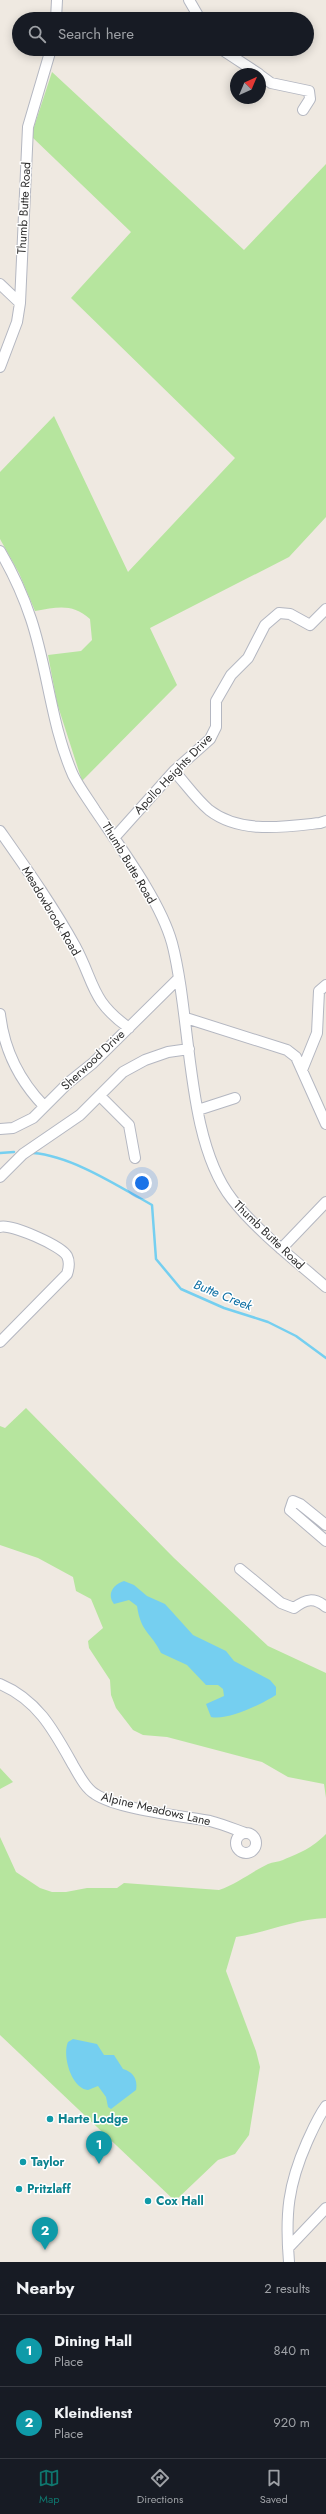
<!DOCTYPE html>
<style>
body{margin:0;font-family:Jost,sans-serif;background:#20242c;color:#f1f3f6}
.compass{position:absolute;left:230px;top:68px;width:36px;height:36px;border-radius:50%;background:#171b24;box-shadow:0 2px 10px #0003;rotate:44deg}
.you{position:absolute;left:142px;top:1183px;width:14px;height:14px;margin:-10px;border:3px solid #fff;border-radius:50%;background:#1a73e8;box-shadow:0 0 0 6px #1a73e833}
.badge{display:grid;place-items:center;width:26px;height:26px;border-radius:50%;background:#0f766e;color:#fff;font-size:13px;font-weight:700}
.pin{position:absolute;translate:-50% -33px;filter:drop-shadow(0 1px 2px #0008)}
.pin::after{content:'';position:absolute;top:21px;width:14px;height:12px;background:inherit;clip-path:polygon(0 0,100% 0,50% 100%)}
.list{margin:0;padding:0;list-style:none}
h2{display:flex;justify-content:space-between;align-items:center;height:52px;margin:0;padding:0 16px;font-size:17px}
h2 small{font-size:13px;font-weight:400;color:#9ea1a6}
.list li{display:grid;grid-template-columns:26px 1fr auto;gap:12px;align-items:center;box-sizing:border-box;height:72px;padding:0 16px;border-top:1px solid #363941}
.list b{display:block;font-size:15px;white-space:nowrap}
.list p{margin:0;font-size:13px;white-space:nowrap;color:#9ea1a6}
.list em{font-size:13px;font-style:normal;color:#9ea1a6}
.icon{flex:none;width:22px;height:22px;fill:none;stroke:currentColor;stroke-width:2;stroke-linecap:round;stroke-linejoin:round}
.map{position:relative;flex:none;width:326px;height:2262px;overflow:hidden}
.search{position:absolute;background:#171b24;box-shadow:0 2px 10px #0003;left:12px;right:12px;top:12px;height:44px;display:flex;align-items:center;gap:10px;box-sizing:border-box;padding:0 14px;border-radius:22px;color:#9ea1a6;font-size:15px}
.sheet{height:196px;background:#171b24}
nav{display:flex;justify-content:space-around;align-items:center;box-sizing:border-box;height:56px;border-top:1px solid #363941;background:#171b24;font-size:11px;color:#9ea1a6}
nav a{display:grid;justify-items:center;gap:2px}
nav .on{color:#0f766e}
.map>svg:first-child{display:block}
</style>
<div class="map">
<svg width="326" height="2262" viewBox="0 0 326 2262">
<rect width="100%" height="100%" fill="#efe9e1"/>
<path fill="#b6e59e" d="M52 72 244 250 326 164V517L289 557 150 628 177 685 82 781 57 703 48 655 81 651 92 640 90 619C72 603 58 607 35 611L19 573 0 539V472L54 416 128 572 235 458 71 298 131 232 31 136Z
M26 1408 174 1558 268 1646 326 1673V1798L324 1784 288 1777 262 1762 167 1737 143 1735 133 1730 116 1708 111 1695 110 1680 89 1648 88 1641 103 1628 91 1599 76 1591 73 1577 38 1558 0 1545V1426L5 1428Z
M0 1768 13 1782 0 1789Z
M326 1834V1918C295 1919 266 1933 236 1937L226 1971 256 2051 260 2067 249 2135 235 2154 218 2160 175 2201 0 2035V1837L16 1872 40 1888 52 1892H66L87 1888H117L124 1883 219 1890C237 1884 251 1872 268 1864 273 1862 278 1862 283 1860 301 1852 311 1849 326 1834Z"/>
<path fill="#75cff0" d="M124 1581 134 1585 147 1596 165 1604 193 1635 226 1651 234 1661 270 1680 276 1687V1695C262 1704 227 1721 211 1717L206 1704 224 1696 223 1689 218 1685H206L187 1665 161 1653C151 1632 141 1633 137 1606L129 1600 114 1604C106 1594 114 1584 124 1581Z
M73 2039 97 2044 104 2055H114L123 2069C133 2072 138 2079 136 2090L111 2109 108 2107 106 2097 98 2086 88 2090C71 2088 62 2055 68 2042Z"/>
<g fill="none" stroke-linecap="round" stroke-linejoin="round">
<path stroke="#75cff0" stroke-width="2.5" d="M0 1153 14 1152
M33 1153C72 1156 118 1186 152 1205L156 1259 181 1289 224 1308 268 1322 296 1336 326 1358"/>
<defs>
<path id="minor" d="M189 0 200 19
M56 19 57 0
M221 49 259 74
M260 75 271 83 309 91 310 99 303 110
M0 284 20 303
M0 367 17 322 20 303 28 127 51 49
M0 551C13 573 23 595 31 619 48 670 51 725 73 775 79 787 88 799 95 810 120 847 160 900 172 943 192 1018 185 1139 232 1199 257 1231 296 1261 326 1287
M174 771C185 783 196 799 209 810 240 834 283 827 320 823L326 821
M0 831C26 868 53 906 75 946 95 983 90 1000 129 1028
M114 838 174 771 210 739 216 727V701L231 675 248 658 265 625 279 613 290 614 310 625 326 609
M0 1014C4 1050 19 1080 44 1106
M186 1018 287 1050 296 1057 326 1124
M302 1070 317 1033 319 991 326 985
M100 1096 129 1125 135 1158
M198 1110 235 1098
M0 1129 13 1128 33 1118 68 1083 93 1063 179 978
M0 1177 23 1154 80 1115 123 1072 145 1060 168 1052 189 1049
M0 1227C10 1223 62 1246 67 1256 70 1262 69 1268 67 1274L0 1342
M281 1249 326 1202
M326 1525 300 1504 293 1501 290 1510 326 1541
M240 1569 281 1603 294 1608C306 1599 314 1597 326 1607
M0 1684C38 1700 54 1731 73 1765 79 1775 85 1788 95 1794 117 1809 182 1816 210 1821 222 1824 234 1829 245 1833
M236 1843a10 10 0 1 1 20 0a10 10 0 1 1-20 0Z
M288 2248 326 2208
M289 2262C285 2214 288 2185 307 2142 313 2129 318 2117 326 2106"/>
</defs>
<use href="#minor" stroke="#b4b7c1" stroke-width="12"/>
<use href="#minor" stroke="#fff" stroke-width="10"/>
</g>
<g fill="#0f9aa8" stroke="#fff" stroke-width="1.5">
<circle cx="50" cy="2119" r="4"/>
<circle cx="23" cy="2162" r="4"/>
<circle cx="19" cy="2189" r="4"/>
<circle cx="148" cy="2201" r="4"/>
</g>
<g text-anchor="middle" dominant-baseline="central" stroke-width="3" stroke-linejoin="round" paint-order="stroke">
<g font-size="12" fill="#2e2e2e" stroke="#fff">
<text transform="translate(24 208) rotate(-87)">Thumb Butte Road</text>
<text transform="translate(173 774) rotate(-46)">Apollo Heights Drive</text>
<text transform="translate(129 863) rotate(59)">Thumb Butte Road</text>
<text transform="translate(51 911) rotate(59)">Meadowbrook Road</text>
<text transform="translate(93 1060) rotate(-43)">Sherwood Drive</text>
<text transform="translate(269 1235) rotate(44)">Thumb Butte Road</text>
<text transform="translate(156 1809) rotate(13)">Alpine Meadows Lane</text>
</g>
<g font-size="12" font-weight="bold" fill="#0d838f" stroke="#fff" text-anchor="start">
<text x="58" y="2119">Harte Lodge</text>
<text x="31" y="2162">Taylor</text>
<text x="27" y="2189">Pritzlaff</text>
<text x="156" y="2201">Cox Hall</text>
</g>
<g font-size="13" font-style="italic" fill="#0d6fa3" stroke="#fff">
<text transform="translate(223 1295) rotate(22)">Butte Creek</text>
</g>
</g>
</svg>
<svg class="compass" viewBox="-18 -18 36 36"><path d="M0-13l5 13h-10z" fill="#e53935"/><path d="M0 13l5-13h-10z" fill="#9ea1a6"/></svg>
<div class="you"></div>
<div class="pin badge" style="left:99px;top:2164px;background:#0f9aa8">1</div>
<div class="pin badge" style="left:45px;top:2250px;background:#0f9aa8">2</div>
<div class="search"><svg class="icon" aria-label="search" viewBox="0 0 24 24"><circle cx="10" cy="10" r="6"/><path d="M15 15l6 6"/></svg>Search here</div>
</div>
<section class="sheet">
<h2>Nearby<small>2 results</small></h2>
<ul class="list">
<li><span class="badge" style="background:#0f9aa8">1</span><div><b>Dining Hall</b><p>Place</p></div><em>840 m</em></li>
<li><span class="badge" style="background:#0f9aa8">2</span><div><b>Kleindienst</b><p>Place</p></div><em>920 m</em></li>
</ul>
</section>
<nav>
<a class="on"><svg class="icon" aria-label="map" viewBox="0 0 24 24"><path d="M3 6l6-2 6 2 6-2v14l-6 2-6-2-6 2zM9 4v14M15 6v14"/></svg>Map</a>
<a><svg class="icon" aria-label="directions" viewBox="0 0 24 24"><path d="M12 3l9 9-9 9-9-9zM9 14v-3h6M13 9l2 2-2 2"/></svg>Directions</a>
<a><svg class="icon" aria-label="saved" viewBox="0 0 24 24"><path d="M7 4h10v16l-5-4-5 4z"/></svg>Saved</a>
</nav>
